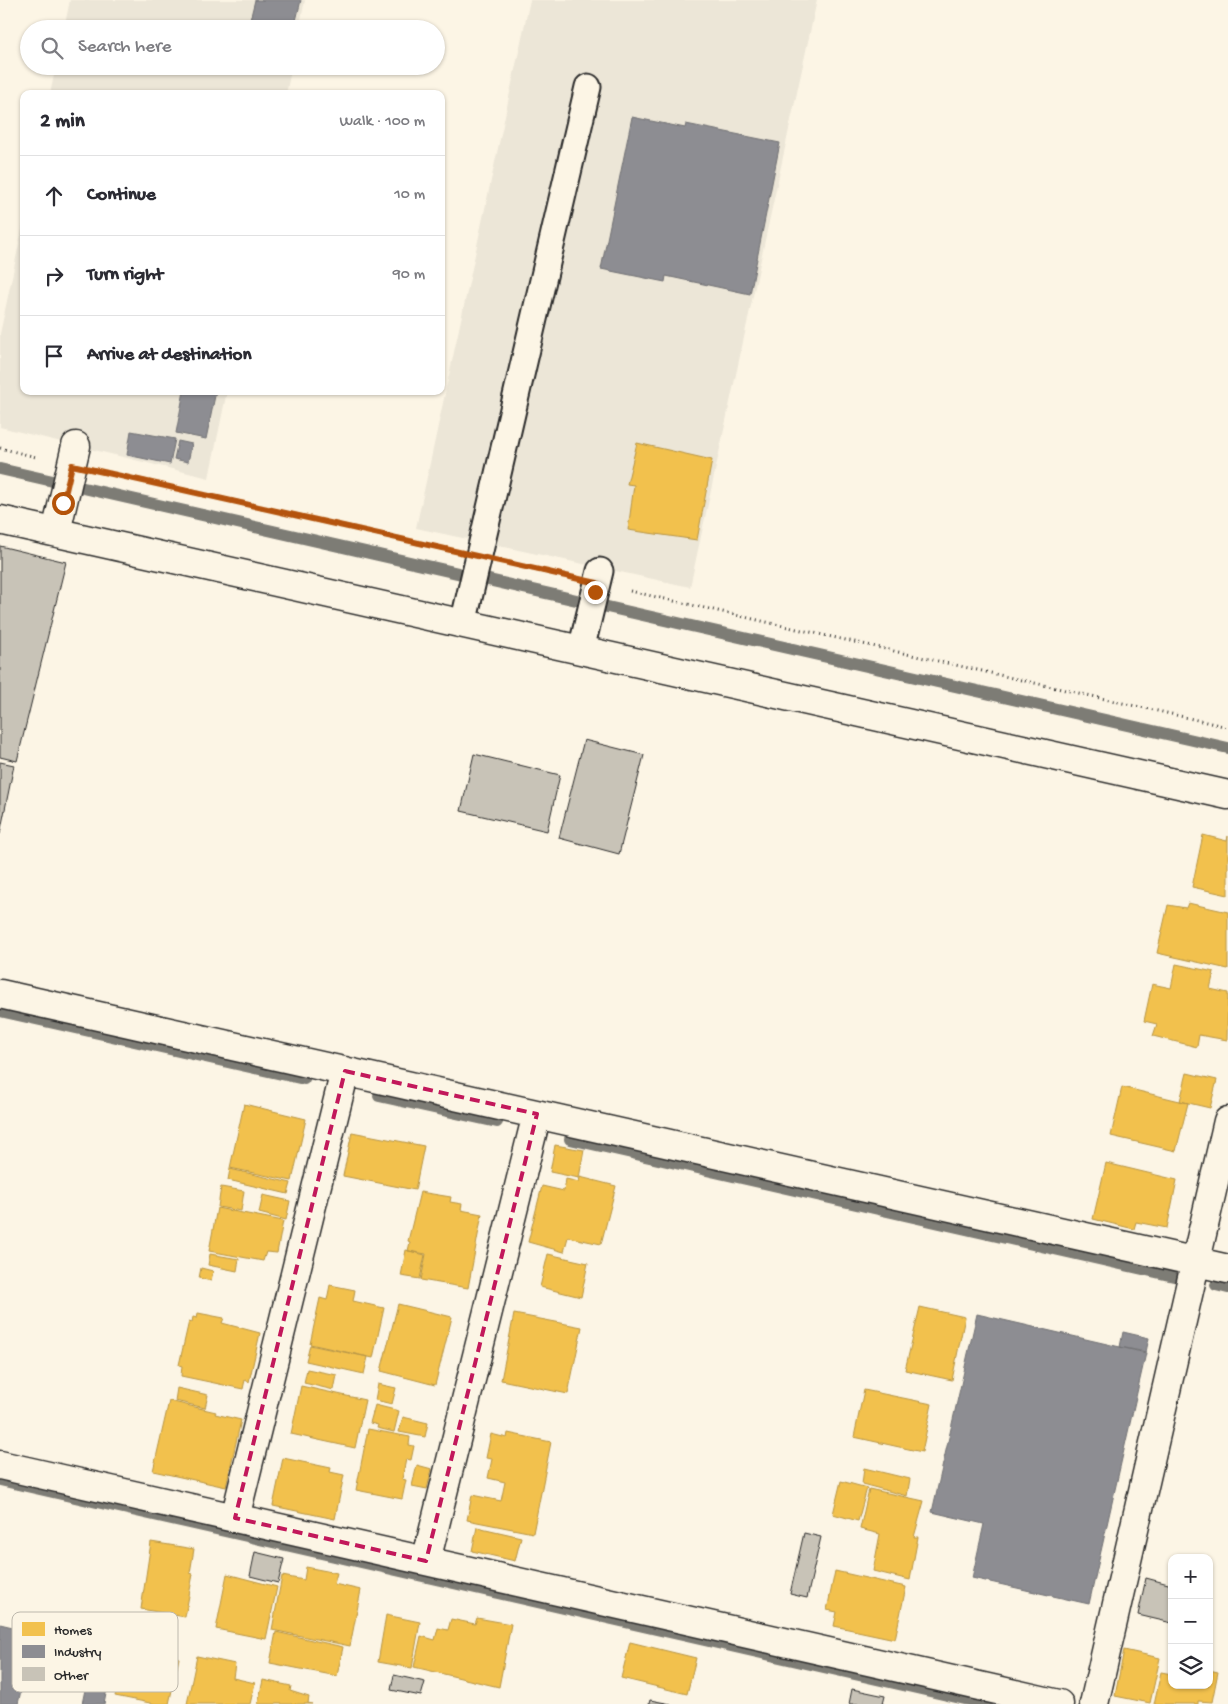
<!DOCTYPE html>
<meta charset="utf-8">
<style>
body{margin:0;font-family:"Gochi Hand",sans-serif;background:#f7f7f7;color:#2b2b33}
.controls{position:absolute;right:15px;bottom:15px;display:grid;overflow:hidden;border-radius:10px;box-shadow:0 1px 4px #0004}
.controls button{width:45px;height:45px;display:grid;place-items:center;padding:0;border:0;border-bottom:1px solid #e1e1e2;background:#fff;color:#2b2b33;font:25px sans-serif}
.stop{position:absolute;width:15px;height:15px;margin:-11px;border:4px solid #b45309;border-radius:50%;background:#fff}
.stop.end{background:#b45309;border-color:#fff;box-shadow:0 1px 5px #0008}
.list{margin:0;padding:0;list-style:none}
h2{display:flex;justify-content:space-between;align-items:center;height:65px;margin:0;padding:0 20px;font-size:21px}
h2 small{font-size:16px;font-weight:400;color:#7c7c81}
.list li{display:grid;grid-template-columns:32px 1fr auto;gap:15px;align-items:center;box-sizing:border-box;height:80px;padding:0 20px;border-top:1px solid #e1e1e2}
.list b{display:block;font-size:19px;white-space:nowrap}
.list em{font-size:16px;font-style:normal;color:#7c7c81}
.icon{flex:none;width:28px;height:28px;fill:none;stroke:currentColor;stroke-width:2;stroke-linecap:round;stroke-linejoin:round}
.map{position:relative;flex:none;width:1228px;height:1704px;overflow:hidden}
.search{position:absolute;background:#fff;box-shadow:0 1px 4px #0004;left:20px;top:20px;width:425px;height:55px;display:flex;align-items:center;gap:12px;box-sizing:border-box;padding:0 18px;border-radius:28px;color:#7c7c81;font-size:19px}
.panel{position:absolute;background:#fff;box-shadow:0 1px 4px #0004;left:20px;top:90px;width:425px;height:305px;border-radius:10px}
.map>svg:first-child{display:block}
</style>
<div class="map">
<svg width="1228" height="1704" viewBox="0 0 1228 1704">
<rect width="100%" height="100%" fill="#fcf5e5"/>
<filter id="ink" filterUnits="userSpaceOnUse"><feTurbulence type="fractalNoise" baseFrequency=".02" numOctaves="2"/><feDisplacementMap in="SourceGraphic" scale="10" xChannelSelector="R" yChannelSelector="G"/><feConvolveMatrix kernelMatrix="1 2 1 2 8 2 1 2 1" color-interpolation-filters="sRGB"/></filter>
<g filter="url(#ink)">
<path fill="#ece6d7" d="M70 0H305L299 29H64Z
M530 0H817L690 587 416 528Z
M56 66H292L286 94H50Z
M24 220V391H227L209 478 0 427V334Z"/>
<path fill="#f2c14e" stroke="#b69444" d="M637 443 712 460 697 540 628 530 634 485 627 484Z
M1203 835 1227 841 1228 836V895L1192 887Z
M1188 903 1228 912V969L1157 953 1168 905 1186 908Z
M1176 964 1214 972 1210 989 1228 993 1227 1040 1199 1035 1197 1047 1153 1036 1157 1024 1144 1021 1152 984 1171 988Z
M1187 1073 1217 1080 1210 1108 1180 1101Z
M1122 1087 1188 1103 1176 1151 1111 1136Z
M244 1104 306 1119 292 1181 230 1168Z
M352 1132 424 1146 415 1190 343 1176Z
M555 1145 584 1150 579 1178 550 1172Z
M1106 1163 1177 1180 1167 1228 1136 1222 1134 1229 1093 1219Z
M230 1169 291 1183 288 1194 228 1180Z
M580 1177 616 1186 601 1244 568 1237 564 1252 528 1242 542 1186 564 1191 566 1179 579 1182Z
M221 1187 244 1191 241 1211 218 1207Z
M420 1192 451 1197 450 1202 462 1204 461 1210 482 1214 468 1288 421 1280 426 1254 408 1251 410 1242 408 1241Z
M263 1195 290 1201 286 1220 259 1213Z
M217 1208 283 1221 277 1253 266 1252 263 1261 209 1251Z
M406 1250 425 1255 420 1279 401 1276Z
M210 1254 239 1259 237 1271 208 1265Z
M548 1254 588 1263 581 1297 540 1287Z
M201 1268 213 1271 211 1281 199 1278Z
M330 1285 355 1290 353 1301 384 1308 373 1358 310 1344 320 1298 327 1300Z
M398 1304 452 1317 435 1385 381 1371Z
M920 1307 965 1317 952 1380 905 1370Z
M198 1313 224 1318 222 1323 260 1333 249 1382 245 1380 243 1389 181 1376 182 1366 179 1365 189 1321 192 1322 193 1317 197 1318Z
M514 1314 582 1327 568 1394 501 1380Z
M310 1345 368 1357 364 1374 306 1361Z
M307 1369 337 1375 334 1390 304 1383Z
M378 1384 396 1388 392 1404 375 1400Z
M301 1386 365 1400 355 1448 291 1434Z
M177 1388 208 1395 205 1408 175 1401Z
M864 1390 932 1404 922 1452 854 1437Z
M169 1401 216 1412 215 1414 241 1420 226 1487 153 1471Z
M375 1405 399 1411 394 1432 377 1428 378 1425 370 1423Z
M403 1417 428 1423 425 1437 399 1432Z
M368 1429 410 1437 409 1445 414 1446 411 1460 406 1459 402 1479 406 1480 402 1499 356 1490Z
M508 1433 551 1442 533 1533 467 1520 472 1495 501 1501 505 1482 488 1478 492 1459 486 1458 491 1434 507 1438Z
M283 1458 331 1468 330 1472 344 1475 335 1519 273 1506Z
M417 1465 432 1469 427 1489 412 1486Z
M864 1468 910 1479 907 1496 862 1484Z
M841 1481 867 1488 858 1521 833 1514Z
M869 1489 924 1501 914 1537H918L910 1580 873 1571 880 1534 860 1529Z
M477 1527 521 1537 515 1561 472 1551Z
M151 1542 194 1549 190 1573 193 1574 185 1617 141 1609Z
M306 1567 337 1573 334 1584 361 1590 350 1646 272 1630 282 1576 304 1580Z
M835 1571 906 1587 895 1639 834 1626 837 1612 827 1610Z
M227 1574 277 1587 266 1639 216 1629Z
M386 1615 420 1622 412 1668 378 1662Z
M477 1618 511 1624 499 1687 414 1667 421 1636 435 1640 438 1628 448 1630 451 1619 475 1624Z
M276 1632 343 1647 337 1676 270 1663Z
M128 1640 157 1646 156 1652 179 1658 169 1704H155L115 1696Z
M630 1642 696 1658 687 1694 621 1678Z
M1124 1650 1160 1658 1150 1703 1115 1696Z
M197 1656 235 1664 233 1678 255 1683 250 1704H187Z
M1209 1670 1218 1672 1212 1702 1198 1701V1704H1154L1161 1672 1172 1674V1685H1209Z
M263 1680 291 1686 290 1691 309 1697 308 1703 312 1704H258Z"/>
<path fill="#8d8d92" stroke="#707073" d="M255 0H301L294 29 250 20Z
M632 117 685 128 686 124 780 143 750 294 666 276 665 282 601 269Z
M184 391H216L206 439 176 433Z
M131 431 175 439 170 464 127 455Z
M178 441 192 444 188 462 174 459Z
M977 1314 1146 1353 1089 1604 972 1578 984 1524 932 1512Z
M1123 1332 1149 1338 1146 1352 1120 1347Z
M0 1624 34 1632 18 1704H0Z
M91 1661 112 1664 104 1704H82Z"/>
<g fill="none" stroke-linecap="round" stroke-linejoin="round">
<path stroke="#7d7b74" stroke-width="12" d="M0 469 1228 748
M0 1011 304 1079
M379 1096 497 1122
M570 1139 1178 1277
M1216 1285 1228 1288
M0 1480 987 1704"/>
</g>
<path fill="#c8c3b7" stroke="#2b2b2b" d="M0 546 66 562 17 761 0 757Z
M584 740 644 755 619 854 559 838Z
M474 754 560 775 547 831 461 811Z
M0 762 14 765 0 834Z
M804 1533 821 1537 807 1598 790 1594Z
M255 1552 284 1559 278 1583 250 1576Z
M1146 1578 1172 1585V1623L1138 1615Z
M394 1675 425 1682 421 1696 391 1690Z
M852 1689 885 1696 883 1704H849Z
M650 1700 671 1704H649Z"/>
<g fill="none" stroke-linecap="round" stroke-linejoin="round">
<defs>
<path id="service" d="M463 624 588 87
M581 650 600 571"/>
<path id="minor" d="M0 520 1228 795
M56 532 76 446
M0 994 1228 1269
M0 1465 1059 1704
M235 1518 345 1071
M426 1561 537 1114
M1094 1704 1228 1121"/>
</defs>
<use href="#service" stroke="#2b2b2b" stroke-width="29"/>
<use href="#minor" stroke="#2b2b2b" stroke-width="31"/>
<path stroke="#2b2b2b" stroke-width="3" stroke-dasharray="1 4" stroke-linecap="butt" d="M0 448 36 457
M105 472 446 549
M513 564 563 576
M630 591 1228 727"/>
<use href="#service" stroke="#fcf5e5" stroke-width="25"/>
<use href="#minor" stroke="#fcf5e5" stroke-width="28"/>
</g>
</g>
<g fill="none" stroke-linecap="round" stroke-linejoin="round" filter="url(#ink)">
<path stroke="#b45309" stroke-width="6" d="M63 503 72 465 597 583 595 592"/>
</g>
<path fill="none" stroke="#c2185b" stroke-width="4" stroke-dasharray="10 6" stroke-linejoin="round" d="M345 1071 537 1114 426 1561 235 1518Z"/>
<rect x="12" y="1612" width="166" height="80" rx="8" fill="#fcf5e5" stroke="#bdb8ad" stroke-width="1"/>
<rect x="22" y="1622" width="23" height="14" fill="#f2c14e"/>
<rect x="22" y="1645" width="23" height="13" fill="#8d8d92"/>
<rect x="22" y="1667" width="23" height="14" fill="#c8c3b7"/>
<g font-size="14" fill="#2b2b2b">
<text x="54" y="1634">Homes</text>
<text x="54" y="1656">Industry</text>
<text x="54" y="1679">Other</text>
</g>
</svg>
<div class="controls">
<button>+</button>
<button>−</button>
<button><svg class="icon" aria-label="layers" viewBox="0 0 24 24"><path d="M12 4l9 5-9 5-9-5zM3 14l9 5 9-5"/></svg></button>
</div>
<div class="stop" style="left:63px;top:503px"></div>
<div class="stop end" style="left:595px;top:592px"></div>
<div class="search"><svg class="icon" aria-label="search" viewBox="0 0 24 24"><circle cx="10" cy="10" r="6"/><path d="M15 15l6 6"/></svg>Search here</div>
<section class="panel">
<h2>2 min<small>Walk · 100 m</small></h2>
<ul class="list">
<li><svg class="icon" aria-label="ahead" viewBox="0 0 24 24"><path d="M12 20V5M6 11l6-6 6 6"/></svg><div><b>Continue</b></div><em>10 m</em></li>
<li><svg class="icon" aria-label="right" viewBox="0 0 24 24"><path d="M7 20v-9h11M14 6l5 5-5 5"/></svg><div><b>Turn right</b></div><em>90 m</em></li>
<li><svg class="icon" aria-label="arrive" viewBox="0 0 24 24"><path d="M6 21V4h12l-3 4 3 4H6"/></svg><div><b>Arrive at destination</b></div></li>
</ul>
</section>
</div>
